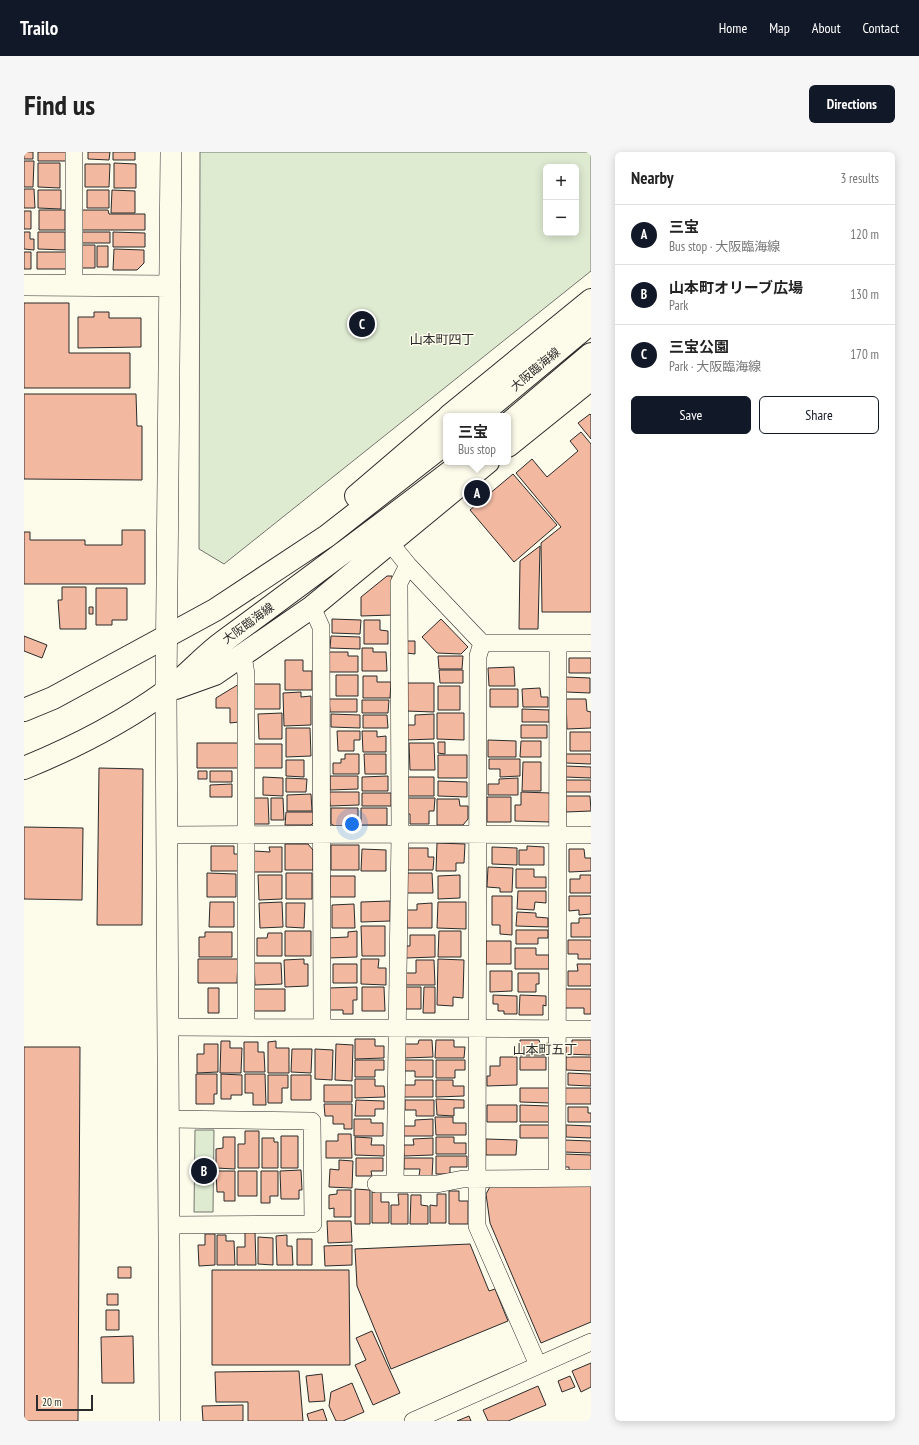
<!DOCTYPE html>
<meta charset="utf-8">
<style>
body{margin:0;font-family:"PT Sans Narrow","Noto Sans JP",sans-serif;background:#f6f6f6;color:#222}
.controls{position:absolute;right:12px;top:12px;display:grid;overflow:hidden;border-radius:6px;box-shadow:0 2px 10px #0003}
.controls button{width:36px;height:36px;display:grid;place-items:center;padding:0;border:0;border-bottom:1px solid #e0e0e0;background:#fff;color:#222;font:20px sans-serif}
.scale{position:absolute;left:12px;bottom:10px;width:57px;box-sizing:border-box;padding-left:4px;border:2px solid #2b2b2b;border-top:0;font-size:11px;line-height:14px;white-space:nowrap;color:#2b2b2b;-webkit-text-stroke:3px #fdfbea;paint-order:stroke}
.you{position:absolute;left:328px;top:672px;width:14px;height:14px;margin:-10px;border:3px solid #fff;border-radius:50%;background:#1a73e8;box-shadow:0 0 0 6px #1a73e833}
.badge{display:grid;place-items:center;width:26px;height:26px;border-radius:50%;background:#111827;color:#fff;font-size:13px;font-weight:700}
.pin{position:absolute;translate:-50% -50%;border:2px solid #fff;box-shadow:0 1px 4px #0006}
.popup{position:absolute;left:419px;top:261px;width:68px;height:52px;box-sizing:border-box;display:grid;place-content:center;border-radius:6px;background:#fff;filter:drop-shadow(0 1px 3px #0005);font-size:13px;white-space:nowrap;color:#767676}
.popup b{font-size:15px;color:#222}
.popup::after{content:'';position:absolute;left:50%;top:100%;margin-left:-8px;border:8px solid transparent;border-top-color:#fff}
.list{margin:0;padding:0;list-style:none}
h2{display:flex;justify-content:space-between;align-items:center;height:52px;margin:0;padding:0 16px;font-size:17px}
h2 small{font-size:13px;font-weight:400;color:#767676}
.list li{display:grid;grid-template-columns:26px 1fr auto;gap:12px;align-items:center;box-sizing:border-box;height:60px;padding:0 16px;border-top:1px solid #e0e0e0}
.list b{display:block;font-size:15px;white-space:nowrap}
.list p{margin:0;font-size:13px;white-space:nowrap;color:#767676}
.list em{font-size:13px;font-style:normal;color:#767676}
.actions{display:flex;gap:8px;padding:12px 16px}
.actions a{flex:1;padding:9px 0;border:1px solid #111827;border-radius:6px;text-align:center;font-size:14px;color:#111827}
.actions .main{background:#111827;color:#fff}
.map{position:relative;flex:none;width:567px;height:1269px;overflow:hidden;border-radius:6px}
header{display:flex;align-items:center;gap:24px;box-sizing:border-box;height:56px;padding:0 20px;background:#111827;color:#fff}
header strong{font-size:19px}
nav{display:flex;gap:22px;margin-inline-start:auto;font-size:14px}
.intro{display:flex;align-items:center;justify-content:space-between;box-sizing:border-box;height:96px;padding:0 24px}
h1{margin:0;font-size:28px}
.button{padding:10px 18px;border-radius:6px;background:#111827;color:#fff;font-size:14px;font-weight:700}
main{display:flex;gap:24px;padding:0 24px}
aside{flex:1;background:#fff;border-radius:6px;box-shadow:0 2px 10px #0003}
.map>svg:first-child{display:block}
</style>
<header>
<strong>Trailo</strong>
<nav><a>Home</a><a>Map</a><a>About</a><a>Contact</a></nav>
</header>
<div class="intro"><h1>Find us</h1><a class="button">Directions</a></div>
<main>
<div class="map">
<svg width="567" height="1269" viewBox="0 0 567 1269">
<rect width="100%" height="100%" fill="#fdfbea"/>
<path fill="#deebd1" stroke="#74746e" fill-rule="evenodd" d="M176 0H567V119L200 412 175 397ZM522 15H552V81H522Z
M171 978H190L189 1060H170Z"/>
<path fill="#f2b8a0" stroke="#2b2b2b" d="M0 0H9V7H0Z
M14 0H43V9H14Z
M64 0H86L85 8 64 7Z
M89 0H111V8H89Z
M0 9H10L9 35H0Z
M14 11H36V36L14 35Z
M90 11 112 12V36H90Z
M61 12H86L85 35H61Z
M0 37H10L11 56H0Z
M14 38H37V57L14 56Z
M63 38H85V56H63Z
M88 38 111 39V61H87Z
M15 58H41V78H15Z
M58 58H84L85 62H121V78H58Z
M0 59H7V77H0Z
M0 80H6V87H10V98L0 97Z
M14 80H41V98L14 97Z
M58 80H86V91H58Z
M89 80 121 81V95H89Z
M58 93H71V116H58Z
M73 94H84V115H73Z
M90 97 120 98V111L113 118H89Z
M0 100H7V117H0Z
M13 100H42V117H13Z
M0 151H45V201H106V236H0Z
M70 160H85V166H117V195L54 196V165H70Z
M0 242H112L113 274H118V328L0 327Z
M566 262 567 263V287L554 271Z
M557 280 567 292V460H518L517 391 537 375 492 321 508 307 523 325 554 299 546 289Z
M489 322 533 373 490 410 446 358Z
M98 378H121V432H0V380H6V388H61V393H98Z
M516 394 514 477H495L496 409Z
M363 424H368L369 463 337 464V445Z
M38 435H62V477H36L34 448H38Z
M72 436H103V468H88V473H72Z
M65 455H69V462H65Z
M308 467 337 468 336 482 308 481Z
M417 467 444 495 437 502 413 501 398 485Z
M340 468H356V478L364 479V492H340Z
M0 484 23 493 18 506 0 499Z
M307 484 336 485V497L306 496Z
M382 489H391V502L382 501Z
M338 496H349V500H362L363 519H338Z
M305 500H324V504H334V520H305Z
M414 504H439L438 517H415Z
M545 506H567V521H545Z
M261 508H279V519H288V538H261Z
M490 515 491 534H465L464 516Z
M415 518H439V531H416Z
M312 523H334V544H312Z
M339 524H353V530H367L366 546H339Z
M542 525 566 526V541L542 540Z
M382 531H410V560L382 559Z
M215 532V570L206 571V556H192V546Z
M230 532H256V557H229Z
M414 534H436V558H414Z
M516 536 517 545H524V555H499L498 537Z
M466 537H494V555H466Z
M277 540V545L287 544V573L260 574 259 541Z
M305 547H333V560H306Z
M542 547H562L563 559 567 560V576L543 577Z
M338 548H365L364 561H338Z
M498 557 525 558V570H498Z
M258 561V587H235L234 562Z
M413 561H440V588L413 587Z
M307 562 336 563V576L307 575Z
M410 562V587L382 588V573H391V563Z
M339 563H363L364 576H339Z
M497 573H523V586H497Z
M262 576H286L287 604 262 605Z
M313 579H336V588H330V599H314Z
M338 579H353V585L362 584V600H339Z
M546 580H567V599H546Z
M464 588 492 589V605H464Z
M497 589H517V605H496Z
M414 590H421V602L414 601Z
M173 591H214V616H173Z
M385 591H410L411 618H386Z
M230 592H258V616H230Z
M321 602H335V622H309V611H317V607H321Z
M340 602H362V622H341Z
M542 602H567V612L542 611Z
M414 603H443V626H414Z
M465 607H496V624L476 625V617H465Z
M262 608H280V625L262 624Z
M499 610H517V639H498Z
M541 614 567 615V626L541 625Z
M75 616 119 617 118 773H73Z
M174 619H183V627H174Z
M186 619H208V630H186Z
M306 624H334V637L306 638Z
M364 624V639H338V625Z
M239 625 259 626V644L239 643Z
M384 625H410V644H384Z
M262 626 283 627 282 640H262Z
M494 626V643H464V632H475V627Z
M541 628H567V640H541Z
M414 629 443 630V645L414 644Z
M208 632V645H186V633Z
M305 640H335V653L306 654Z
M497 640 526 641V670L491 669V653H497Z
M338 641H367V654H338Z
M287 642 288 659H263V643Z
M541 644H566L567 659 542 660Z
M463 645H487V670H463Z
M230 646H244L245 672H230Z
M247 646H259L260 668H247Z
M383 646H411L410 659H405V672H386V662H383Z
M413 647H435L436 654H444V667L439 673H413Z
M307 656H334V674H311L307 672Z
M337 656H363V673H337Z
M262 660H291L292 668 287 673H261Z
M0 675 59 676 58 748 0 747Z
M413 691 441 692 440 711H432V719H412Z
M261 692H284L289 698V718H261Z
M307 693H335V718H307Z
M187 694H210V702H214V719H187Z
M503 694 520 695V713H495V698H503Z
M245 695H258V720H230V699L246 700Z
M468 695 493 696V713L468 712Z
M382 696H404V705H410L409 718H382Z
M338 697 362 698V719H337Z
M545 697H560L561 706H567V719L545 720Z
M464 715 489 716 488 740H476V736L463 735Z
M492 717H510V725H522V736H492Z
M183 721 212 722V745H183Z
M262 721H288V747H262Z
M382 721H408L409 741H382Z
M234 723H258V747L235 748Z
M436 723V746L414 747V724Z
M556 723H567V741H546V727H556Z
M306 724H331V745H306Z
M494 739H522V751L511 750 510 758 493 757Z
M468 744H488V783L476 782V773H468Z
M545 744H567V762L555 763V758L545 759Z
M366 749V769L337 770V750Z
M186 750H210V775H185Z
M258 750 259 775 236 776 235 751Z
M414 750H442V777L413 776Z
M262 751H281L280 776 262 775Z
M408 751V776H383V758H393V752Z
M330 752 331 776H308V753Z
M493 760 512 761V765L524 766V775L492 774Z
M555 766H567V785H547V771H555Z
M337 774H361V804H338Z
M492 778H524V786H514V792H492Z
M261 779H287V804H261Z
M333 779V805L304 806 303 786 324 785V780Z
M415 779H437V805H414Z
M181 780H208V805H175V785H181Z
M244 781H258V804H233V786H243Z
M386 783H411V805L382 806V794H386Z
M544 788H567V807H554V802H544Z
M462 789H487V812H462Z
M491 796H512V803H525V817H491Z
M174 807H214L213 831H174Z
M280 807V812H284V834L261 835 260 808Z
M337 807H355L354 816H362V833L337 832Z
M414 807 440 808 439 846 429 845V854L413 853Z
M392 808H410L411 833H382V821H392Z
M230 811H257L258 832 231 833Z
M309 812H333V831H309Z
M553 812H567V834H544V819H554Z
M466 819H488V839L466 840Z
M494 821H515V832H512V840H494Z
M333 835V848H329V862H319V858H305V836Z
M338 835H360L361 859H338Z
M381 835H397V857H380Z
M400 835H411V861H399Z
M184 836H195V861H184Z
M229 837H261V859H230Z
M541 837H567V862H560V856H541Z
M469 843 493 844V862H480V859H474V852H469Z
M496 843 522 844V854L519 853V863H495Z
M331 887H351V894H360V906L331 907Z
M395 888H408L409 905 381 906V892H394Z
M412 888H430V895H441L440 906H411Z
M496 888H515L516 892 526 891V903H496Z
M548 888H567V903L542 902V893H548Z
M197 889H206V896H218L217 921H196Z
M252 889V896H265V921H244V890Z
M220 890H234V900H240L241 920H220Z
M180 892H194V920L173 921V902H180Z
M312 892 329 893 328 929 311 928Z
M0 895H56L54 1269H0Z
M268 897H288L287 921 267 920Z
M291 897 309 898 308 928 291 927Z
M476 905H493V933L463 934V924H466V914H476Z
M496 905H522V918H496Z
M542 905H567V919L542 918Z
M331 908H360V918H351V925H331Z
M380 908H409V925H391V919H380Z
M412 908H441V918H431V926H412Z
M544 921 567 922V934L544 933Z
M172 922H193V942H190V952H172Z
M197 922 218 923V943H207V947H197Z
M221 922H241L242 953H229V941H221Z
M244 923H264V936H258V951H244Z
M267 923H287V948H267Z
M331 927H351V934H360L361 945 331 946Z
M391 928H409V945H380V933H391Z
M412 928H429V934H440V944L412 945Z
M300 933H328V950H300Z
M496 936H527V951L496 950Z
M540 936H567V952H540Z
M412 947 440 948V956H430V964L413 963Z
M332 948 360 949V957H351V964H331Z
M381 948H410V964H392V958H381Z
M300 952H328V977H320V972H309V964H301Z
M463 953H493V970H463Z
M496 953 525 954V970H496Z
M544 955H564V961H567V970H544Z
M411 965H429V971H442V983H412Z
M330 967H347V971H359V984H330Z
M409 967V984H379V974H391V968Z
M496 973H525V986H496Z
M542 973 567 974V986L542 985Z
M221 979H235V1016H214V992H221Z
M314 982H327L328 1006H302V989H314Z
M257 984H274V1016H257Z
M199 985H211V1017L192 1016V997L199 996Z
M331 985 348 986 347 993H360V1004L331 1003Z
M412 985H430V991H442V1002H412Z
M238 986H250V990H254V1016H238Z
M409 986V1003L380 1004 379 993H390L389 987Z
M462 987 493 988 492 1003H462Z
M540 988 567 989V1001L540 1000Z
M540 1002 567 1003V1020L545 1019V1015H540Z
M412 1004H443V1015H426V1022H412Z
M332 1006H359V1019H347L348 1024H332Z
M380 1006H409L408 1025 395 1024 396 1017H380Z
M315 1008 329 1009 328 1036 305 1035 306 1017 315 1018Z
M277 1018 278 1038H275V1047H257L256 1019Z
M192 1019H211V1049H200V1040H193Z
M214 1019H233V1044H214Z
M237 1019H254V1044H246V1051H237Z
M467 1033 567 1034V1170L517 1191 466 1071 462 1042Z
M331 1037 346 1038V1072H331Z
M313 1038H327V1065H310V1056L305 1057V1043L313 1042Z
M425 1039H435V1049H444V1072H425Z
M348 1040H357V1050H365V1071H348Z
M374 1042H384V1072H367V1053H375Z
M413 1042H422V1071H406V1053L413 1054Z
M387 1043H397V1053L404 1054V1072H386Z
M303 1069H327L328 1090 304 1091Z
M221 1080H231L232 1113H213V1095H221Z
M181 1082H191V1113L175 1114 174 1093H181Z
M193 1083H202V1089H210L211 1113H193Z
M263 1083V1094H268L269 1113H253L252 1084Z
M234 1085 249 1086V1113L234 1112Z
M273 1087H288V1113H273Z
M446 1092 465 1139 471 1137 484 1169 367 1217 333 1134 331 1097Z
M328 1093V1113L301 1114 300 1094Z
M94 1115H107V1126H94Z
M188 1118H325L326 1213H188Z
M83 1142H94V1153H83Z
M82 1158H95V1178H82Z
M348 1179 376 1241 349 1253 331 1213 342 1208 332 1186Z
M109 1184 110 1231H78L77 1185Z
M567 1211V1235L557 1240 548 1219Z
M275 1219 279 1269H224V1250H192L191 1220Z
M298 1222 301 1249 285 1250 282 1224Z
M546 1224 551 1235 538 1240 534 1229Z
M328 1231 340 1260 319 1269H312L305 1254 307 1240Z
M514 1234 522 1253 484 1269H464L459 1258Z
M219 1253V1269H179L178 1254Z
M299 1257 303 1269H285L283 1262Z
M445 1264 447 1269H433Z"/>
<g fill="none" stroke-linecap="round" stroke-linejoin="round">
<defs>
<path id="minor" d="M50 133V0
M366 391 384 413 458 491H567
M288 455 297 475 298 875
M458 491 454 504 453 1074 514 1213
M219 504 222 522V875
M143 683 376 682 567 683
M145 875 567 877
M144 967 288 969 289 1072 145 1073
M533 1026 534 491
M352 1032H413L439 1027 567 1026
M371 1032 376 682 375 431 384 413
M389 1269 567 1190"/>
<path id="tertiary" d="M0 133 146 134
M146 1269 142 540 147 0"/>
<path id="primary" d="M425 264 567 148
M455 264 567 171
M484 272 567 202
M484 294 567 227
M332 344 422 267
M152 536 191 522 288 455 464 310
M0 558 29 546 191 458 303 384 422 291
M0 616C49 596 98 571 141 540 162 525 179 504 200 489 280 430 360 371 439 310"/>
</defs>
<use href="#minor" stroke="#2b2b2b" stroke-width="18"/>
<use href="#tertiary" stroke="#2b2b2b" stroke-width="22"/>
<use href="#primary" stroke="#2b2b2b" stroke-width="24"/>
<use href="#minor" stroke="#fdfbea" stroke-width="17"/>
<use href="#tertiary" stroke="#fdfbea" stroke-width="21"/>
<use href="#primary" stroke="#fdfbea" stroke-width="22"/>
</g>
<g text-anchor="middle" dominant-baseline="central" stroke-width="3" stroke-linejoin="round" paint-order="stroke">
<g font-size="12" fill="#2b2b2b" stroke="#fdfbea">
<text transform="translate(511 217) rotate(-40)">大阪臨海線</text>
<text transform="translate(224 471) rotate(-36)">大阪臨海線</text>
</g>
<g font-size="13" fill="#2b2b2b" stroke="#fdfbea">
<text x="418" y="187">山本町四丁</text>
<text x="521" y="897">山本町五丁</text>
</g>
</g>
</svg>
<div class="controls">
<button>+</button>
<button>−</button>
</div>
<div class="scale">20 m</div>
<div class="you"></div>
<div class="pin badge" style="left:453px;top:341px">A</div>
<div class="popup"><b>三宝</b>Bus stop</div>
<div class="pin badge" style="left:180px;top:1019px">B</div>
<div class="pin badge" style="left:338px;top:172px">C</div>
</div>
<aside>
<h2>Nearby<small>3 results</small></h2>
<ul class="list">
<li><span class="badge">A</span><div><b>三宝</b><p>Bus stop · 大阪臨海線</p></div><em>120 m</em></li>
<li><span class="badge">B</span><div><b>山本町オリーブ広場</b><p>Park</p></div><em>130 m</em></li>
<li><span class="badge">C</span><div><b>三宝公園</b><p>Park · 大阪臨海線</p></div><em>170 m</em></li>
</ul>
<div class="actions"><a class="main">Save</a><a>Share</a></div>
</aside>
</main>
